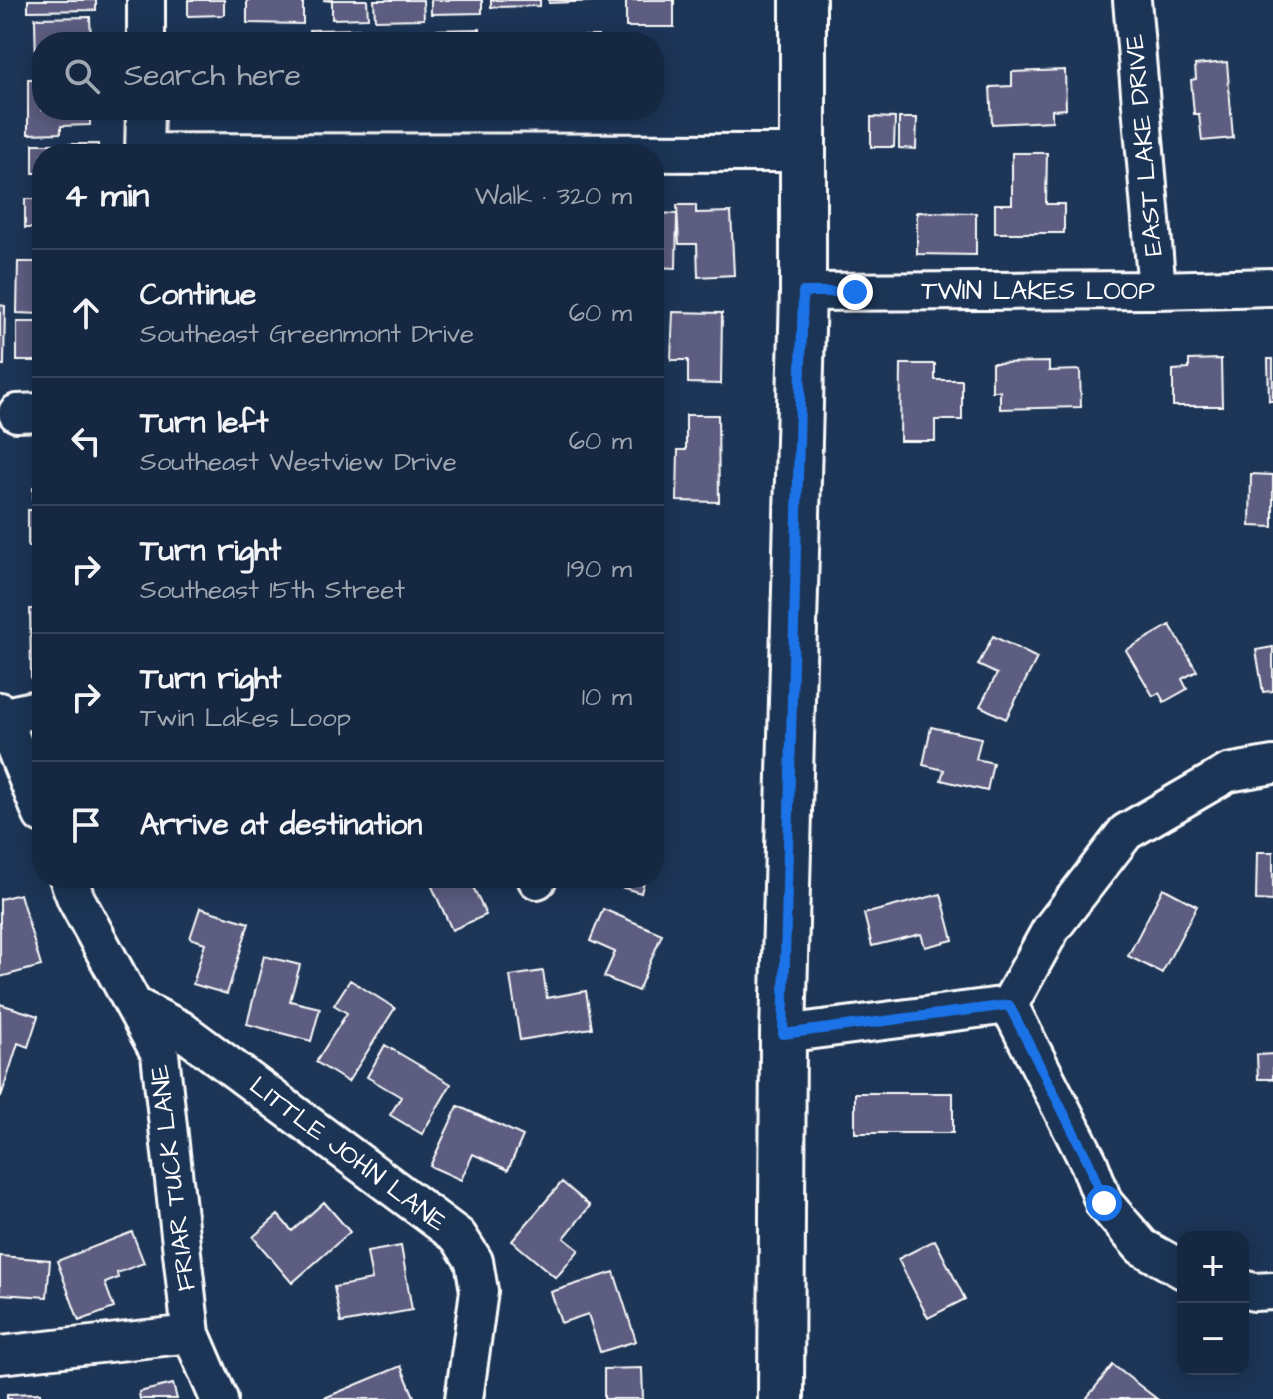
<!DOCTYPE html>
<meta charset="utf-8">
<style>
body{margin:0;font-family:"Architects Daughter",sans-serif;background:#1f3048;color:#f1f3f6}
.controls{position:absolute;right:24px;bottom:24px;display:grid;overflow:hidden;border-radius:16px;box-shadow:0 4px 20px #0003}
.controls button{width:72px;height:72px;display:grid;place-items:center;padding:0;border:0;border-bottom:2px solid #35445a;background:#162841;color:#f1f3f6;font:40px sans-serif}
.stop{position:absolute;width:24px;height:24px;margin:-18px;border:6px solid #1a73e8;border-radius:50%;background:#fff}
.stop.end{background:#1a73e8;border-color:#fff;box-shadow:0 2px 8px #0008}
.list{margin:0;padding:0;list-style:none}
h2{display:flex;justify-content:space-between;align-items:center;height:104px;margin:0;padding:0 32px;font-size:34px}
h2 small{font-size:26px;font-weight:400;color:#9ea6b1}
.list li{display:grid;grid-template-columns:52px 1fr auto;gap:24px;align-items:center;box-sizing:border-box;height:128px;padding:0 32px;border-top:2px solid #35445a}
.list b{display:block;font-size:30px;white-space:nowrap}
.list p{margin:0;font-size:26px;white-space:nowrap;color:#9ea6b1}
.list em{font-size:26px;font-style:normal;color:#9ea6b1}
.icon{flex:none;width:44px;height:44px;fill:none;stroke:currentColor;stroke-width:2;stroke-linecap:round;stroke-linejoin:round}
.map{position:relative;flex:none;width:1273px;height:1399px;overflow:hidden}
.search{position:absolute;background:#162841;box-shadow:0 4px 20px #0003;left:32px;top:32px;width:632px;height:88px;display:flex;align-items:center;gap:20px;box-sizing:border-box;padding:0 28px;border-radius:32px;color:#9ea6b1;font-size:30px}
.panel{position:absolute;background:#162841;box-shadow:0 4px 20px #0003;left:32px;top:144px;width:632px;height:744px;border-radius:32px}
.map>svg:first-child{display:block}
</style>
<div class="map">
<svg width="1273" height="1399" viewBox="0 0 1273 1399">
<rect width="100%" height="100%" fill="#1d3557"/>
<filter id="ink" filterUnits="userSpaceOnUse"><feTurbulence type="fractalNoise" baseFrequency=".0125" numOctaves="2"/><feDisplacementMap in="SourceGraphic" scale="16" xChannelSelector="R" yChannelSelector="G"/><feConvolveMatrix kernelMatrix="1 2 1 2 8 2 1 2 1" color-interpolation-filters="sRGB"/></filter>
<g filter="url(#ink)">
<path fill="#5c5d80" stroke="#fff" stroke-width="2" d="M28 0H96V10L28 11Z
M188 0H224V15L188 16Z
M247 0H303V24L247 23Z
M367 0 368 18 332 19V1L323 0Z
M374 0H423L424 19 375 20Z
M431 0H482V13L431 14Z
M491 0H540V6L491 7Z
M549 0H599V1L549 3Z
M626 0H674V27H626Z
M90 17 91 42H42V64H36L35 18Z
M362 29V42H309V30Z
M480 29V42H430V30Z
M598 36V42H549V37Z
M298 37V42H252V39Z
M540 38V42H495V40Z
M1227 62 1233 138 1202 141 1199 114H1194L1191 80 1196 79 1195 65Z
M1065 70 1066 109 1052 110V121L992 124 990 87 1012 86V72Z
M28 79H42V110H90V125L61 126V133L28 134Z
M871 117 895 118 894 147H871Z
M899 118H917L916 149 899 148Z
M33 144H98V154H42V173H33Z
M1012 153H1047L1046 204H1064V233H995V204H1012Z
M25 199H42V228H25Z
M677 205H696V213L731 212 734 275 698 277 697 244H679Z
M917 212 976 213V255L917 254Z
M654 213 677 214 676 268 654 267Z
M18 262H42V314L17 313Z
M0 305 5 306 4 365H0Z
M673 312 722 313 721 384 688 383V360H671Z
M17 322H42V361H17Z
M1221 359 1222 406H1173V370L1189 369V360Z
M1268 359H1273V401H1269Z
M1049 362V371L1080 370 1081 407 1000 409V391H992V363Z
M901 364H935V380H962V420H935V441H900Z
M686 415H718L719 502 677 501 678 450H686Z
M654 457H661L663 532H655L654 541Z
M40 472H42V545L28 546V510H33V488H40Z
M1251 474 1273 475V527L1250 526Z
M30 609H42V679H31Z
M1170 625 1197 671 1182 679 1187 689 1164 702 1159 693 1153 696 1126 650Z
M993 636 1037 658 1006 719 980 706 997 674 978 665Z
M1273 647V691L1263 692 1256 650Z
M931 727 981 738 976 759 993 763 987 791 941 780 944 770 923 765Z
M1257 852H1273V901L1256 900Z
M428 878H469L486 915 452 930Z
M590 878H645L641 893Z
M1163 888 1197 906 1162 973 1128 956Z
M20 894 41 966 0 977V899Z
M941 894 953 940 925 947 921 934 872 946 864 914Z
M200 908 249 923 227 994 193 984 205 943 190 938Z
M603 909 662 934 638 991 604 977 615 952 590 941Z
M264 956 300 965 290 1001 320 1008 311 1041 247 1024Z
M543 971 547 998 586 991 592 1028 520 1040 510 976Z
M350 980 395 1008 348 1082 316 1062 347 1013 334 1005Z
M0 1004 38 1016 28 1047 18 1043 1 1097Z
M385 1045 451 1084 422 1134 390 1115 401 1097 367 1077Z
M1273 1054V1079H1258L1257 1055Z
M855 1093H953V1133H855Z
M458 1106 523 1136 508 1170 473 1154 461 1180 430 1166Z
M562 1182 590 1206 564 1238 579 1250 556 1278 512 1241Z
M324 1202 350 1232 292 1283 253 1237 278 1215 292 1231Z
M132 1232 144 1263 117 1273 118 1278 105 1283 114 1308 79 1321 57 1261Z
M935 1240 965 1299 928 1318 898 1259Z
M401 1246 412 1310 341 1323 334 1287 372 1280 367 1252Z
M0 1256 50 1260 47 1297 0 1294Z
M614 1272 636 1341 600 1352 588 1314 561 1323 551 1292Z
M1113 1365 1157 1399H1086Z
M401 1366 415 1399H322Z
M642 1368 643 1399H604V1369Z
M173 1384 177 1399H140L139 1392Z
M40 1393V1399H7V1394Z"/>
<g fill="none" stroke-linecap="round" stroke-linejoin="round">
<defs>
<path id="minor" d="M1132 0 1157 290
M146 42V0
M145 152 802 153
M144 154 145 110
M803 292 1157 290 1273 287
M17 413 42 412
M0 711 42 815
M0 717 42 708
M68 878 76 899 160 1054 191 1334 219 1399
M536 878 537 880
M1009 1005 1051 929 1126 832 1228 773 1273 765
M1009 1005 1089 1163 1104 1203 1142 1247 1183 1270
M137 1007 180 1029 458 1236 474 1261 479 1291 464 1399
M783 1034 1009 1005
M1243 1289 1254 1292 1273 1291
M0 1355 191 1334"/>
<path id="major" d="M781 1399 783 1034 803 292V0"/>
</defs>
<use href="#minor" stroke="#fff" stroke-width="42"/>
<use href="#major" stroke="#fff" stroke-width="50"/>
<use href="#minor" stroke="#1d3557" stroke-width="36"/>
<use href="#major" stroke="#1d3557" stroke-width="44"/>
</g>
</g>
<g fill="none" stroke-linecap="round" stroke-linejoin="round" filter="url(#ink)">
<path stroke="#1a73e8" stroke-width="10" d="M855 292H803L783 1034 1009 1005 1089 1163 1104 1203"/>
</g>
<g text-anchor="middle" dominant-baseline="central" stroke-width="6" stroke-linejoin="round" paint-order="stroke">
<g font-size="26" fill="#fff" stroke="#1d3557">
<text transform="translate(1144 145) rotate(-95)">EAST LAKE DRIVE</text>
<text x="1038" y="291">TWIN LAKES LOOP</text>
<text transform="translate(348 1154) rotate(37)">LITTLE JOHN LANE</text>
<text transform="translate(173 1178) rotate(-97)">FRIAR TUCK LANE</text>
</g>
</g>
</svg>
<div class="controls">
<button>+</button>
<button>−</button>
</div>
<div class="stop" style="left:1104px;top:1203px"></div>
<div class="stop end" style="left:855px;top:292px"></div>
<div class="search"><svg class="icon" aria-label="search" viewBox="0 0 24 24"><circle cx="10" cy="10" r="6"/><path d="M15 15l6 6"/></svg>Search here</div>
<section class="panel">
<h2>4 min<small>Walk · 320 m</small></h2>
<ul class="list">
<li><svg class="icon" aria-label="ahead" viewBox="0 0 24 24"><path d="M12 20V5M6 11l6-6 6 6"/></svg><div><b>Continue</b><p>Southeast Greenmont Drive</p></div><em>60 m</em></li>
<li><svg class="icon" aria-label="left" viewBox="0 0 24 24"><path d="M17 20v-9H6M10 6l-5 5 5 5"/></svg><div><b>Turn left</b><p>Southeast Westview Drive</p></div><em>60 m</em></li>
<li><svg class="icon" aria-label="right" viewBox="0 0 24 24"><path d="M7 20v-9h11M14 6l5 5-5 5"/></svg><div><b>Turn right</b><p>Southeast 15th Street</p></div><em>190 m</em></li>
<li><svg class="icon" aria-label="right" viewBox="0 0 24 24"><path d="M7 20v-9h11M14 6l5 5-5 5"/></svg><div><b>Turn right</b><p>Twin Lakes Loop</p></div><em>10 m</em></li>
<li><svg class="icon" aria-label="arrive" viewBox="0 0 24 24"><path d="M6 21V4h12l-3 4 3 4H6"/></svg><div><b>Arrive at destination</b></div></li>
</ul>
</section>
</div>
